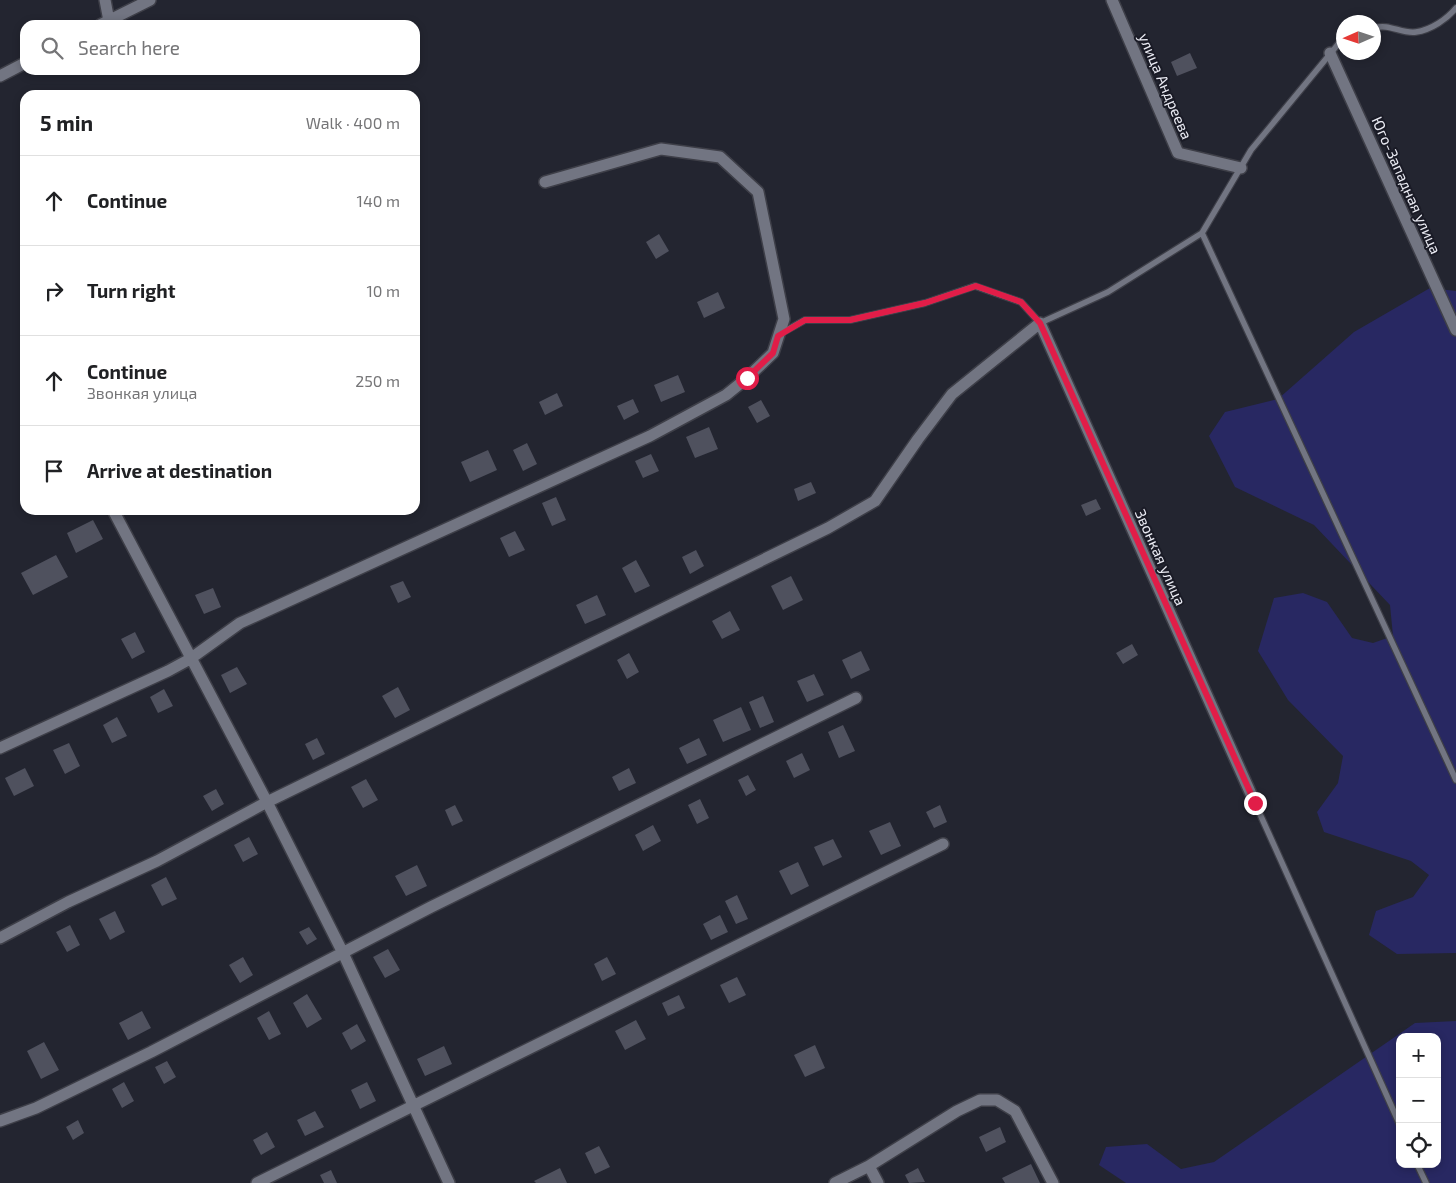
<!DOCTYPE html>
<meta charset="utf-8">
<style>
body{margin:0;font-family:"Exo 2",sans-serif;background:#f6f6f6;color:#202124}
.controls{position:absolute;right:15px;bottom:15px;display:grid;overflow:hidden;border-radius:10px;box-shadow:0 2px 8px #0003}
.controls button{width:45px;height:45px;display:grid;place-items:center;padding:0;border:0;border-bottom:1px solid #e0e0e0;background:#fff;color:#202124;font:25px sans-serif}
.compass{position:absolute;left:1336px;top:15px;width:45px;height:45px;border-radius:50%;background:#fff;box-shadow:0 2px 8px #0003;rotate:267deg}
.stop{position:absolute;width:15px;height:15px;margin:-11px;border:4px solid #e11d48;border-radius:50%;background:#fff}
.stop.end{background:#e11d48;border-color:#fff;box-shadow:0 1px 5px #0008}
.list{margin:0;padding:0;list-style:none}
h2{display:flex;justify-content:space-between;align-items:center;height:65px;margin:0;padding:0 20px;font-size:21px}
h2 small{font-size:16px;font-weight:400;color:#757577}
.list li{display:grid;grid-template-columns:32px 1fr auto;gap:15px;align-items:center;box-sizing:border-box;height:90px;padding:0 20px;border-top:1px solid #e0e0e0}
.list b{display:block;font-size:19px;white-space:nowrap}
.list p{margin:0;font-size:16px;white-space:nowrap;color:#757577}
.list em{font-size:16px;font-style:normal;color:#757577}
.icon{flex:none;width:28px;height:28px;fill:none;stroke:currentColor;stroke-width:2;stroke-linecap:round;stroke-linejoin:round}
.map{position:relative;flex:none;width:1456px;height:1183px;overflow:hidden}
.search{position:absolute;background:#fff;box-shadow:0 2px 8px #0003;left:20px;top:20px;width:400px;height:55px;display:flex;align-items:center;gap:12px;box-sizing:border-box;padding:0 18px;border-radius:15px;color:#757577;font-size:19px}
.panel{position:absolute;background:#fff;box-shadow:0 2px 8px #0003;left:20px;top:90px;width:400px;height:425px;border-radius:15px}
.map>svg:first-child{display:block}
</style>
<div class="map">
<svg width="1456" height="1183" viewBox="0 0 1456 1183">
<rect width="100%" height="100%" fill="#232530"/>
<path fill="#282862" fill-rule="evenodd" d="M1430 288 1456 291V953L1397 954 1369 935 1376 911 1413 897 1429 875 1411 861 1324 832 1317 812 1338 783 1343 756 1288 700 1258 651 1274 598 1303 593 1327 602 1352 638 1373 643 1393 636 1390 605 1314 525 1235 487 1209 436 1225 412 1278 399 1354 332Z
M1456 1021V1183H1126L1099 1165 1106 1147 1147 1144 1181 1169 1214 1162 1415 1023ZM1400 1037H1437V1164H1400Z"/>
<path fill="#4f515e" d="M1190 53 1197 68 1177 76 1171 62Z
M659 234 669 251 656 259 646 242Z
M718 292 725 308 704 318 697 302Z
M678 375 685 392 661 402 654 385Z
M557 393 563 406 545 415 539 402Z
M633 399 639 412 624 420 617 406Z
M761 400 770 416 757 423 748 407Z
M709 427 718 449 695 458 686 437Z
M527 443 537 464 523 471 513 450Z
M488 450 497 470 470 482 461 462Z
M651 454 659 471 643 478 635 461Z
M811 482 816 493 798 501 794 489Z
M556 497 566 520 552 526 542 503Z
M1096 499 1101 509 1086 516 1081 505Z
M93 520 103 539 76 553 67 533Z
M515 531 525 550 509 557 500 538Z
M696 550 704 566 690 574 682 557Z
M56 555 68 577 33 595 21 573Z
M636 560 650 586 635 593 622 568Z
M791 576 803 600 783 610 771 586Z
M403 581 411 597 398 603 390 586Z
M213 588 221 607 204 614 195 595Z
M597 595 606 615 585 624 576 605Z
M730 611 740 630 722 639 712 621Z
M135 632 145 652 132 659 121 639Z
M1132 644 1138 655 1123 664 1116 653Z
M861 651 870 670 851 679 842 660Z
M629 653 639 672 627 679 617 660Z
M237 667 247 684 230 693 221 675Z
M814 674 824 695 807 702 797 681Z
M398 687 410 710 395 718 382 696Z
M164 689 173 706 158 713 150 697Z
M763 696 774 722 760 728 749 702Z
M741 707 751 730 723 742 713 720Z
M117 717 127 736 112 743 103 725Z
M843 725 855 751 839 758 828 732Z
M317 738 325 754 313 760 305 744Z
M699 738 707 755 687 764 679 748Z
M69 743 80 766 65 774 53 750Z
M802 753 810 770 794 778 786 761Z
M25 768 34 786 14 796 5 778Z
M629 768 636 783 619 791 612 777Z
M748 775 756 790 746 796 738 780Z
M366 779 378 800 363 808 351 787Z
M216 789 224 804 212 811 203 796Z
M700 799 709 818 697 824 688 805Z
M455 805 463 821 452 826 445 810Z
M940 805 947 822 934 828 926 812Z
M890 822 901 846 881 855 869 831Z
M653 825 661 841 643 851 635 835Z
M249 837 258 854 243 862 234 845Z
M833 839 842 857 823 866 814 847Z
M798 862 809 886 791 895 779 871Z
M417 865 427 886 406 896 395 876Z
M166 877 177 899 162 906 151 885Z
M737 895 748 919 736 924 725 901Z
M115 911 125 932 110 940 99 919Z
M720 915 728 932 711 940 703 924Z
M70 925 80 945 67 952 56 932Z
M309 927 317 939 307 945 299 932Z
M388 949 400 970 385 978 373 957Z
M243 957 253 975 240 983 229 965Z
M607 957 616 974 602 981 594 964Z
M737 977 746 995 729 1003 720 985Z
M307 994 322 1019 307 1028 293 1003Z
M679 995 685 1008 668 1016 662 1003Z
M142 1011 151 1028 128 1040 119 1023Z
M269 1011 281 1034 269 1040 257 1018Z
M636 1020 646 1039 625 1050 615 1031Z
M357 1024 366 1041 351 1050 342 1033Z
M44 1042 59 1070 41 1079 27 1051Z
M815 1045 825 1068 805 1077 794 1055Z
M444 1046 452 1064 425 1076 417 1059Z
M167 1061 176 1077 164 1084 155 1067Z
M124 1082 134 1101 122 1108 112 1089Z
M367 1082 376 1101 360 1109 351 1090Z
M315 1111 324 1127 305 1136 297 1120Z
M78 1120 84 1133 73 1140 66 1127Z
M1000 1127 1006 1142 986 1152 979 1137Z
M267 1132 275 1147 261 1155 253 1140Z
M599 1146 610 1167 595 1174 585 1153Z
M1031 1164 1040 1183H1005L1002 1178Z
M560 1168 567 1183H536L534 1181Z
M918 1168 925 1182 909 1183 905 1175Z
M331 1170 337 1183H324L320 1175Z"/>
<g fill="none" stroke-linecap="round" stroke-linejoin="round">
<defs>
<path id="lane" d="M1374 28C1389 23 1401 34 1416 32 1431 30 1447 19 1456 8
M1202 233 1456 780
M780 334 805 320H850L925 303 975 286 1021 302 1040 323 1108 292 1202 233 1251 150 1344 37
M1255 803 1400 1125
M1417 1164 1426 1183"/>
<path id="street" d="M105 0 109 21
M1112 0 1178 153 1241 168
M100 25 150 0
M1330 53 1456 330
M0 76 25 63
M113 510 267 802 343 953 449 1183
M0 748 168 671 190 659 240 623 650 436 726 395 747 378 773 353 784 319 758 192 720 157 661 149 545 182
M0 938 68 902 157 861 267 802 828 528 875 501 918 439 952 394 1040 323 1255 803
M0 1121 36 1108 151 1052 431 907 856 698
M869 1166 878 1183
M257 1183 943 844
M835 1183 869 1166 957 1111 980 1100H997L1015 1111 1053 1183"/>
</defs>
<use href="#lane" stroke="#3e3f48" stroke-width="8"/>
<use href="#street" stroke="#3e3f48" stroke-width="14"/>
<use href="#lane" stroke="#727582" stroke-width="5.5"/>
<use href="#street" stroke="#727582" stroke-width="11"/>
</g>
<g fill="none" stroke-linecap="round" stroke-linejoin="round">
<path stroke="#e11d48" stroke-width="6" d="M747 378 773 353 778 336 805 320H850L925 303 976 286 1021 302 1040 323 1255 803"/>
</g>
<g text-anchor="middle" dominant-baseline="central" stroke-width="4" stroke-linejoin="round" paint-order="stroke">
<g font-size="15" fill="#ebecf4" stroke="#1a1b26">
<text transform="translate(1166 86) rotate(67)">улица Андреева</text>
<text transform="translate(1407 185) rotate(66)">Юго-Западная улица</text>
<text transform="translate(1161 557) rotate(66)">Звонкая улица</text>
</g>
</g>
</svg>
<div class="controls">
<button>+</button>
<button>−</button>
<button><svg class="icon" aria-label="locate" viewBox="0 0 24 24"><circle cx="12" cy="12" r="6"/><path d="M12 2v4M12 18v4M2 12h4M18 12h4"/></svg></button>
</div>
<svg class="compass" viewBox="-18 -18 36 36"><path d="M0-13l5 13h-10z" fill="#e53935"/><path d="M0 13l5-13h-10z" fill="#757577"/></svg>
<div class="stop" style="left:747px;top:378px"></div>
<div class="stop end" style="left:1255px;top:803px"></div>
<div class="search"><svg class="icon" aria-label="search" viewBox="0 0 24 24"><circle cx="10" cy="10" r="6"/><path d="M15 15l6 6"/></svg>Search here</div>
<section class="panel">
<h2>5 min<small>Walk · 400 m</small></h2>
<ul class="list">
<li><svg class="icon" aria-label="ahead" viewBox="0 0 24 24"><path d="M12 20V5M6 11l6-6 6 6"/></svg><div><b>Continue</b></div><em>140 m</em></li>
<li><svg class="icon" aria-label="right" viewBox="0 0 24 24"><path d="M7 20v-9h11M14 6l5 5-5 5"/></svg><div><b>Turn right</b></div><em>10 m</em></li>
<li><svg class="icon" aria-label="ahead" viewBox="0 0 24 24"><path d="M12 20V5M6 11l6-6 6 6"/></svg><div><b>Continue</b><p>Звонкая улица</p></div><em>250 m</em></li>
<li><svg class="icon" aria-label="arrive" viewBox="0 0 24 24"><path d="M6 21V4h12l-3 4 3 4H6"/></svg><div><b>Arrive at destination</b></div></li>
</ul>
</section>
</div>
